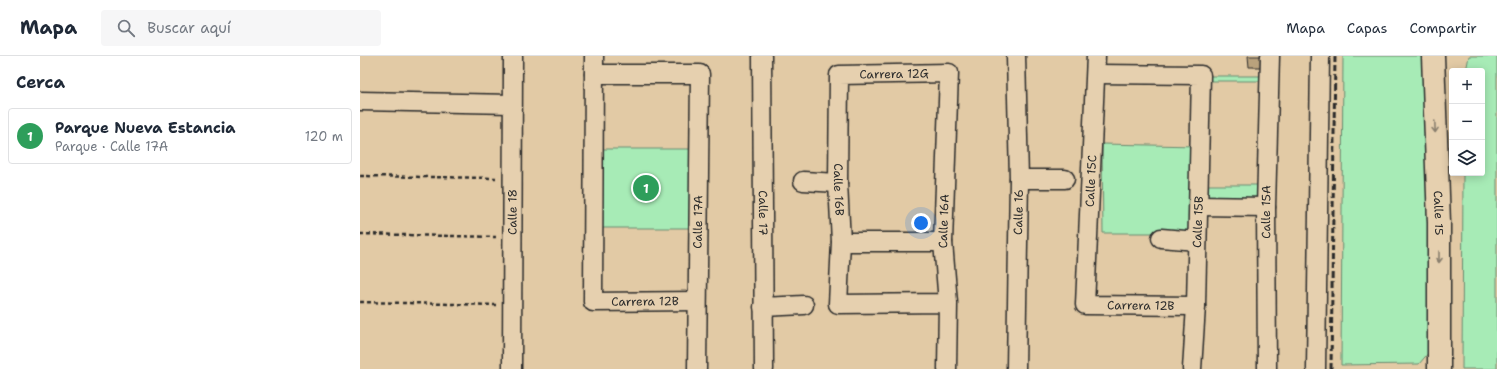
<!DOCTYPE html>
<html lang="es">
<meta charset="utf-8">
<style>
body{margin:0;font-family:"Shantell Sans",sans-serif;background:#f6f6f7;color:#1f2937}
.controls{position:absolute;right:12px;top:12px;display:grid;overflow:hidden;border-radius:4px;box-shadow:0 2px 10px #0003}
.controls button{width:36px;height:36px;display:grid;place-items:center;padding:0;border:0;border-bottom:1px solid #e0e1e3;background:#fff;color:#1f2937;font:20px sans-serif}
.you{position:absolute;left:561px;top:167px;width:14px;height:14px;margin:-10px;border:3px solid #fff;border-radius:50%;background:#1a73e8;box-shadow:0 0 0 6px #1a73e833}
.badge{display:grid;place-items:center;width:26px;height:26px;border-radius:50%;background:#db2777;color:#fff;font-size:13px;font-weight:700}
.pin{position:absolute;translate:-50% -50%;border:2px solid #fff;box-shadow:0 1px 4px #0006}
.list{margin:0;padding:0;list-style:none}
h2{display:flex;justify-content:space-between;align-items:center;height:52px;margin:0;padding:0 16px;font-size:17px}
h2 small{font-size:13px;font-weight:400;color:#747a83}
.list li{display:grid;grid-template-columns:26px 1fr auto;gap:12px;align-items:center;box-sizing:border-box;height:56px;margin:0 8px 8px;padding:0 8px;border:1px solid #e0e1e3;border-radius:4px}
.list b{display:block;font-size:15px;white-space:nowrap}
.list p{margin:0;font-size:13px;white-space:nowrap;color:#747a83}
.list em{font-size:13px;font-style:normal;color:#747a83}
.icon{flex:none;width:22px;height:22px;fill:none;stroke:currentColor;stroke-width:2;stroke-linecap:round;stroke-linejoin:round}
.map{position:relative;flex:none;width:1137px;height:313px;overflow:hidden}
header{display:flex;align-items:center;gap:24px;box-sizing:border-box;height:56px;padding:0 20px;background:#fff;border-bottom:1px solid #e0e1e3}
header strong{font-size:19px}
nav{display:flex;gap:22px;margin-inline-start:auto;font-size:14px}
.search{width:280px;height:36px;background:#f6f6f7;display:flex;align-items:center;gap:10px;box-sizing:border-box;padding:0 14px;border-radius:4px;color:#747a83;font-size:15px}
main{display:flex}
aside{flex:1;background:#fff}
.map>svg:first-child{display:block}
</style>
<header>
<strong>Mapa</strong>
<div class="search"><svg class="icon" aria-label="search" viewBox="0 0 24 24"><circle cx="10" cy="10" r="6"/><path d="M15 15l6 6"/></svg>Buscar aquí</div>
<nav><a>Mapa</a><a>Capas</a><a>Compartir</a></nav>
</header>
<main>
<aside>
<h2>Cerca<small></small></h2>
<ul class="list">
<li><span class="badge" style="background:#2e9e5b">1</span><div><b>Parque Nueva Estancia</b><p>Parque · Calle 17A</p></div><em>120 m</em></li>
</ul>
</aside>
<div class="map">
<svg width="1137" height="313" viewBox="0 0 1137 313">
<rect width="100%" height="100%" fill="#e2caa5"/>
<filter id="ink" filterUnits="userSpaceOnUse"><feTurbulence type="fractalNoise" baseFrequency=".025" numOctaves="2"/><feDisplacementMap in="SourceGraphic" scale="8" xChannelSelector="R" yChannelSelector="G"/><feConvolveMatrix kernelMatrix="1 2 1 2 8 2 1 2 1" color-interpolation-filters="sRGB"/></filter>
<g filter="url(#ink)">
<path fill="#a7ebb6" stroke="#698b70" d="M983 0H1062L1071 275 1070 295 1059 308 981 309Z
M1109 0H1137V313H1102L1103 117H1122V15H1106Z
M842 20H909L907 25H842Z
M742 88 836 90 835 177H743Z
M241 93H330V172H241Z
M837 129H906V143H837Z"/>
<path fill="#baa27c" stroke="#2b2b2b" d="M888 0H908V11H889Z"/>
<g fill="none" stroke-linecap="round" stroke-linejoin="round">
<defs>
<g id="street">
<path id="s1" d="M234 0 233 246 337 245"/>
<path id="s2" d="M402 0 404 313"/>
<path id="s3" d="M736 0 725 249 836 250"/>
<path d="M234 18H340L337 313"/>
<path d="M736 18 841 19 836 250 832 313"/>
<path d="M0 45 152 48"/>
<path d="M659 123H705"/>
<path d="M443 125 478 127"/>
<path d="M839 150 906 151"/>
<path d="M801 182 837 185"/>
<path d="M481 186H583"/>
<path d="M403 251 444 249"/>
<path id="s4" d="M152 313 153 0"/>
<path id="s5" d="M587 313 588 247 583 186 589 17 479 19 478 127 481 186 478 248 588 247"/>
<path id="s6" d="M656 313 659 123 656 0"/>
<path id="s7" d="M907 313 906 151 910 0"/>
<path d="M956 313 960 0"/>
</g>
<g id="primary">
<path id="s8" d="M1073 0 1079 167V313"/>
</g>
</defs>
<use href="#street" stroke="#2b2b2b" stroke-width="21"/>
<use href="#primary" stroke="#2b2b2b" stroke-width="25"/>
<path stroke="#2b2b2b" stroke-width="2.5" stroke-dasharray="4 3" stroke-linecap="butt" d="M0 120 136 122
M0 178 136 181
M0 246 136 249"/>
<use href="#street" stroke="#e6d0af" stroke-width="18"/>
<use href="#primary" stroke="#e6d0af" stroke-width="22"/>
<path stroke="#2b2b2b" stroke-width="3" stroke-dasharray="6 3" stroke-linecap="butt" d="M971 313 975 0"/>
</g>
<defs><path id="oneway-shaft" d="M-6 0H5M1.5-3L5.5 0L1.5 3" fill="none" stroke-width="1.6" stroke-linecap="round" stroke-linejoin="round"/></defs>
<g stroke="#887e6d">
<use href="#oneway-shaft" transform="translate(1075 71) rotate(88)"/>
<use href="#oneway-shaft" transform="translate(1079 201) rotate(90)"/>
</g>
</g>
<g text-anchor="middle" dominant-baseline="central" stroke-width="3" stroke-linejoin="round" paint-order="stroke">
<g font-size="12" fill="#2b2b2b" stroke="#e6d0af">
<text transform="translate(534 18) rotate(-1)">Carrera 12G</text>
<text transform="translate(731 125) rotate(-87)">Calle 15C</text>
<text stroke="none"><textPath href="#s5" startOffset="521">Calle 16B</textPath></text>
<text stroke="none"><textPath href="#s4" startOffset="157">Calle 18</textPath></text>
<text stroke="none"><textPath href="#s6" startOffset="157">Calle 16</textPath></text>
<text stroke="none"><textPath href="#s7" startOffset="157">Calle 15A</textPath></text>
<text stroke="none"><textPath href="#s8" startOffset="157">Calle 15</textPath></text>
<text stroke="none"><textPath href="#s2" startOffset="157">Calle 17</textPath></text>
<text stroke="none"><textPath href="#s5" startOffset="148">Calle 16A</textPath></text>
<text transform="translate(338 166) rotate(-89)">Calle 17A</text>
<text transform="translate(838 166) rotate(-88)">Calle 15B</text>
<text stroke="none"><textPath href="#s1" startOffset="298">Carrera 12B</textPath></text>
<text stroke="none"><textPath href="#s3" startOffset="305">Carrera 12B</textPath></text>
</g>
</g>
</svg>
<div class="controls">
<button>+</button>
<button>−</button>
<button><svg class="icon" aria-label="layers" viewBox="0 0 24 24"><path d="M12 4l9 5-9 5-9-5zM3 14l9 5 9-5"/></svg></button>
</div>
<div class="you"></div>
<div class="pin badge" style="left:286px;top:132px;background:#2e9e5b">1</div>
</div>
</main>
